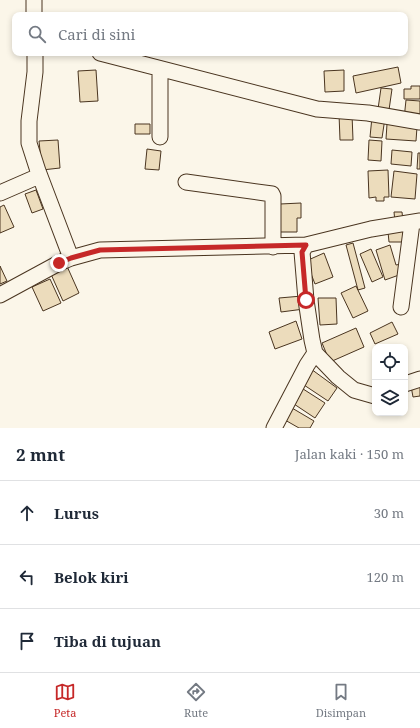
<!DOCTYPE html>
<html lang="id">
<meta charset="utf-8">
<style>
body{margin:0;font-family:"Noto Serif",serif;background:#f2f2f3;color:#1f2937}
.controls{position:absolute;right:12px;bottom:12px;display:grid;overflow:hidden;border-radius:8px;box-shadow:0 2px 6px #0003}
.controls button{width:36px;height:36px;display:grid;place-items:center;padding:0;border:0;border-bottom:1px solid #e0e1e3;background:#fff;color:#1f2937;font:20px sans-serif}
.stop{position:absolute;width:12px;height:12px;margin:-9px;border:3px solid #c62828;border-radius:50%;background:#fff}
.stop.end{background:#c62828;border-color:#fff;box-shadow:0 1px 4px #0008}
.list{margin:0;padding:0;list-style:none}
h2{display:flex;justify-content:space-between;align-items:center;height:52px;margin:0;padding:0 16px;font-size:17px}
h2 small{font-size:13px;font-weight:400;color:#747a83}
.list li{display:grid;grid-template-columns:26px 1fr auto;gap:12px;align-items:center;box-sizing:border-box;height:64px;padding:0 16px;border-top:1px solid #e0e1e3}
.list b{display:block;font-size:15px;white-space:nowrap}
.list em{font-size:13px;font-style:normal;color:#747a83}
.icon{flex:none;width:22px;height:22px;fill:none;stroke:currentColor;stroke-width:2;stroke-linecap:round;stroke-linejoin:round}
.map{position:relative;flex:none;width:420px;height:428px;overflow:hidden}
.search{position:absolute;background:#fff;box-shadow:0 2px 6px #0003;left:12px;right:12px;top:12px;height:44px;display:flex;align-items:center;gap:10px;box-sizing:border-box;padding:0 14px;border-radius:8px;color:#747a83;font-size:15px}
.sheet{height:244px;background:#fff}
nav{display:flex;justify-content:space-around;align-items:center;box-sizing:border-box;height:56px;border-top:1px solid #e0e1e3;background:#fff;font-size:11px;color:#747a83}
nav a{display:grid;justify-items:center;gap:2px}
nav .on{color:#c62828}
.map>svg:first-child{display:block}
</style>
<div class="map">
<svg width="420" height="428" viewBox="0 0 420 428">
<rect width="100%" height="100%" fill="#fbf6e9"/>
<path fill="#ecdcbc" stroke="#4a3520" d="M398 67 401 83 356 93 353 76Z
M96 70 98 101 80 102 78 71Z
M344 70V91L325 92 324 71Z
M411 86H420V99H404V89H411Z
M381 88 392 89 389 110 378 109Z
M406 100 420 101V121L404 119Z
M339 114H352L353 140H340Z
M372 117 385 118 382 138 370 137Z
M135 124H150V134H135Z
M387 124 417 127 416 141 386 139Z
M58 140 60 168 42 170 39 141Z
M369 140 382 141 381 161 368 160Z
M147 149 161 151 159 170 145 169Z
M392 150 412 152 411 166 391 164Z
M418 153H420V169H417Z
M388 170 389 197H384V201H376V197L369 198 368 171Z
M394 171 417 174 415 199 391 197Z
M36 190 43 209 32 213 25 194Z
M301 203V218H297V232H280V204Z
M4 205 14 227 0 233V207Z
M394 212H402L403 221 395 222Z
M405 231 406 242H389L388 232Z
M353 243 365 288 358 290 346 245Z
M390 245 396 265 401 264 399 275 385 280 376 250Z
M371 249 383 277 372 282 360 254Z
M324 253 333 277 315 284 306 261Z
M66 264 79 293 63 301 50 272Z
M0 266 7 281 0 284Z
M50 279 61 303 43 311 32 287Z
M356 286 368 311 353 318 341 293Z
M302 296 304 309 281 312 279 298Z
M318 298H336L337 324 320 325Z
M296 321 302 339 275 349 269 332Z
M392 322 398 334 375 344 370 333Z
M356 328 364 347 330 362 322 343Z
M311 369 337 388 328 401 301 383Z
M420 384V396L413 397 411 386Z
M300 387 325 403 315 418 291 402Z
M292 408 314 421 310 428H299L285 420Z"/>
<g fill="none" stroke-linecap="round" stroke-linejoin="round">
<defs>
<path id="minor" d="M34 0V15
M35 53V72L29 121V143L38 171 71 258
M100 53 317 109 368 113 420 122
M160 137V69
M186 182 272 194 273 196V247
M0 193 39 176
M0 295 59 263 71 258 100 250 306 245
M401 307 412 223
M405 384 420 379
M375 396 354 390 338 377 315 353 312 340 306 300 302 252 306 245 371 229 420 221
M274 428 307 365 315 353"/>
</defs>
<use href="#minor" stroke="#4a3520" stroke-width="17"/>
<use href="#minor" stroke="#fbf6e9" stroke-width="15"/>
</g>
<g fill="none" stroke-linecap="round" stroke-linejoin="round">
<path stroke="#c62828" stroke-width="5" d="M59 263 71 258 100 250 306 245 302 252 306 300"/>
</g>
</svg>
<div class="controls">
<button><svg class="icon" aria-label="locate" viewBox="0 0 24 24"><circle cx="12" cy="12" r="6"/><path d="M12 2v4M12 18v4M2 12h4M18 12h4"/></svg></button>
<button><svg class="icon" aria-label="layers" viewBox="0 0 24 24"><path d="M12 4l9 5-9 5-9-5zM3 14l9 5 9-5"/></svg></button>
</div>
<div class="stop" style="left:306px;top:300px"></div>
<div class="stop end" style="left:59px;top:263px"></div>
<div class="search"><svg class="icon" aria-label="search" viewBox="0 0 24 24"><circle cx="10" cy="10" r="6"/><path d="M15 15l6 6"/></svg>Cari di sini</div>
</div>
<section class="sheet">
<h2>2 mnt<small>Jalan kaki · 150 m</small></h2>
<ul class="list">
<li><svg class="icon" aria-label="ahead" viewBox="0 0 24 24"><path d="M12 20V5M6 11l6-6 6 6"/></svg><div><b>Lurus</b></div><em>30 m</em></li>
<li><svg class="icon" aria-label="left" viewBox="0 0 24 24"><path d="M17 20v-9H6M10 6l-5 5 5 5"/></svg><div><b>Belok kiri</b></div><em>120 m</em></li>
<li><svg class="icon" aria-label="arrive" viewBox="0 0 24 24"><path d="M6 21V4h12l-3 4 3 4H6"/></svg><div><b>Tiba di tujuan</b></div></li>
</ul>
</section>
<nav>
<a class="on"><svg class="icon" aria-label="map" viewBox="0 0 24 24"><path d="M3 6l6-2 6 2 6-2v14l-6 2-6-2-6 2zM9 4v14M15 6v14"/></svg>Peta</a>
<a><svg class="icon" aria-label="directions" viewBox="0 0 24 24"><path d="M12 3l9 9-9 9-9-9zM9 14v-3h6M13 9l2 2-2 2"/></svg>Rute</a>
<a><svg class="icon" aria-label="saved" viewBox="0 0 24 24"><path d="M7 4h10v16l-5-4-5 4z"/></svg>Disimpan</a>
</nav>
